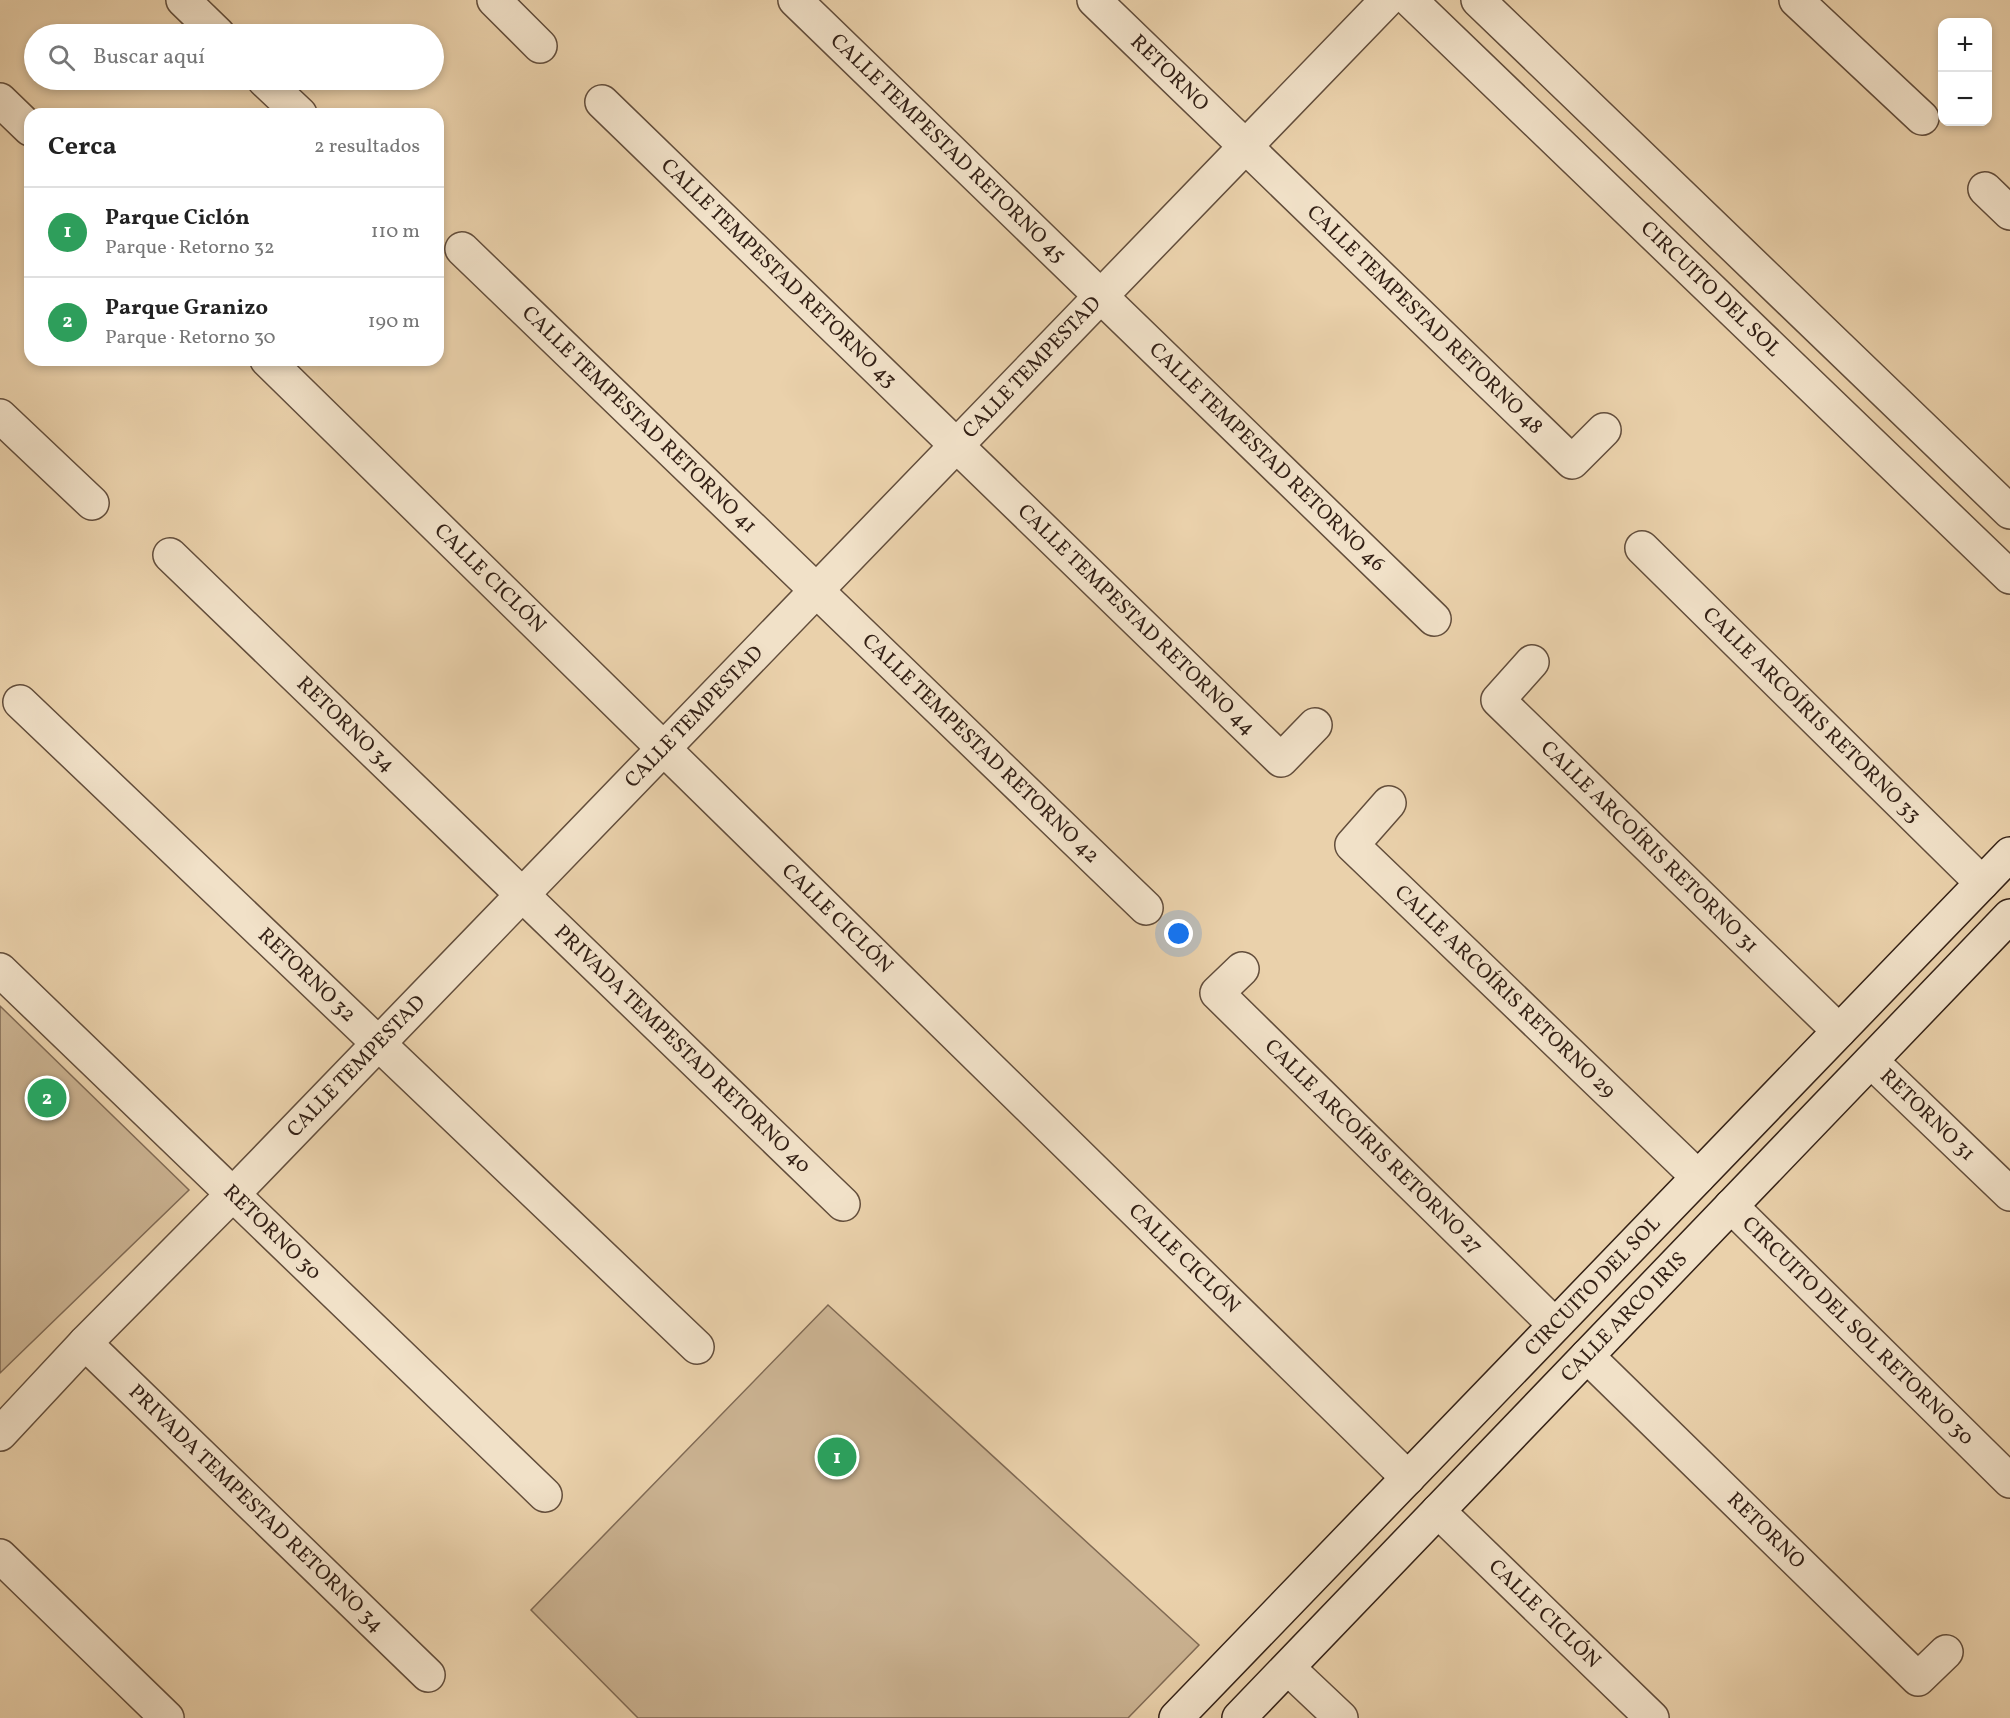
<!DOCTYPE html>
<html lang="es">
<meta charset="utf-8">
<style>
body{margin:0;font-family:Vollkorn,serif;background:#f6f6f6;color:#222}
.controls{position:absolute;right:18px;top:18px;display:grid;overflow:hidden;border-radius:12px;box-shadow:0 3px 9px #0003}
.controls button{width:54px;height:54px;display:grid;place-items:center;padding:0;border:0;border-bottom:2px solid #e0e0e0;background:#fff;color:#222;font:30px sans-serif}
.you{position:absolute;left:1179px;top:934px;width:21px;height:21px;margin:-15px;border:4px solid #fff;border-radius:50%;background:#1a73e8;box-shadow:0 0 0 9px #1a73e833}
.badge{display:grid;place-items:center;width:39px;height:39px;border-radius:50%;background:#8f2418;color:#fff;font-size:20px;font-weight:700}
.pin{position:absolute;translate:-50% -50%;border:3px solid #fff;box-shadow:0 2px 6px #0006}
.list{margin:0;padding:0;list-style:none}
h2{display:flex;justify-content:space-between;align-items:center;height:78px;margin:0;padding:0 24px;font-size:26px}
h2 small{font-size:20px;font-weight:400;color:#767676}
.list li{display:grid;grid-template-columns:39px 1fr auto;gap:18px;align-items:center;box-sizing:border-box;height:90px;padding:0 24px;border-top:2px solid #e0e0e0}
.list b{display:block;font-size:22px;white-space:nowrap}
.list p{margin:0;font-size:20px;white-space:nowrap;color:#767676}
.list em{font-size:20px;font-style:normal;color:#767676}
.icon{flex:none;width:33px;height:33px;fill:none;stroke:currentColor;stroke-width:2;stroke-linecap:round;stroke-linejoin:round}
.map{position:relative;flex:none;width:2010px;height:1718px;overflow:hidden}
.search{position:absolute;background:#fff;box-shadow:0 3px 9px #0003;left:24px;top:24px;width:420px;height:66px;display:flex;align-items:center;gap:15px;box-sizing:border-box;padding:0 21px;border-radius:33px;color:#767676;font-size:22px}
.panel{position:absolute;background:#fff;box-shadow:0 3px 9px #0003;left:24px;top:108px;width:420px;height:258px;border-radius:18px}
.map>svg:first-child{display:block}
</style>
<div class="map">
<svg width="2010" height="1718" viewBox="0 0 2010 1718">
<rect width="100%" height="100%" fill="#ead1ab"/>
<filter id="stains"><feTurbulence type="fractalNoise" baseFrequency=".00333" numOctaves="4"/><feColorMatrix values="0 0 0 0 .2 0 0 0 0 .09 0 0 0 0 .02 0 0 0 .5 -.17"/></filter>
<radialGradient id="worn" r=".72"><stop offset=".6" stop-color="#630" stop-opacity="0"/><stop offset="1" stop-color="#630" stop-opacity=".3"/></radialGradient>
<path fill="#cbb392" stroke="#806a54" stroke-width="1.5" d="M0 1006 189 1190 0 1373Z
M828 1305 1199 1645 1128 1718H638L531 1610Z"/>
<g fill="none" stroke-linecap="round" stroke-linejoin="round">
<defs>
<g id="street">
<path d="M183 0 218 34"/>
<path d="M494 0 540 46"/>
<path id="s1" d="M795 0 1434 619"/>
<path id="s2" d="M1094 0 1572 462 1604 430"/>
<path id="s3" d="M1410 0 2010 577"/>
<path d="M1478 0 2010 512"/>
<path d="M1796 0 1922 118"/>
<path d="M264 80 300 114"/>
<path d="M0 100 30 129"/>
<path id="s4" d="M602 102 1281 760 1315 725"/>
<path d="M1985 189 2010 213"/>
<path id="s5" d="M462 249 1146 908"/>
<path id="s6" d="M267 360 1408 1478"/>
<path d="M0 416 92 503"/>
<path id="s7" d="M1642 548 1982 883"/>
<path id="s8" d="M170 555 843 1204"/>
<path id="s9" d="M1532 662 1498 700 1839 1031"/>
<path id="s10" d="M20 702 697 1347"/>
<path id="s11" d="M1389 803 1352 845 1698 1177"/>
<path id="s12" d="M1242 969 1217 993 1555 1325"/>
<path id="s13" d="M0 970 545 1495"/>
<path id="s14" d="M1871 1061 2010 1194"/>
<path id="s15" d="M1731 1206 2010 1481"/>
<path id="s16" d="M85 1343 428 1675"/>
<path id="s17" d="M1587 1356 1918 1679 1946 1652"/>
<path id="s18" d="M0 1434 85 1343 233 1194 1387 0"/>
<path id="s19" d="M1438 1511 1652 1718"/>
<path d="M0 1556 167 1718"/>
<path d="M1288 1668 1341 1718"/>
</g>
<g id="secondary">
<path id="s20" d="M1176 1718 2010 854"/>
<path id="s21" d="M1239 1718 2010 916"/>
</g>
</defs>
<use href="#street" stroke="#624d3b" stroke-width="36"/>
<use href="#secondary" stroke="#342116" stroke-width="36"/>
<use href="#street" stroke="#f1e1c8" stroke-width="33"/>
<use href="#secondary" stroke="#f1e1c8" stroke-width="33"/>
</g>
<g text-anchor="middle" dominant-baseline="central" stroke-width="6" stroke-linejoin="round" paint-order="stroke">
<g font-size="21" fill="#342116" stroke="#f1e1c8">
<text stroke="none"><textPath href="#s2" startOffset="105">RETORNO</textPath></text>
<text stroke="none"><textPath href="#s1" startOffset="213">CALLE TEMPESTAD RETORNO 45</textPath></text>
<text stroke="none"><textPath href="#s4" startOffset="246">CALLE TEMPESTAD RETORNO 43</textPath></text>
<text stroke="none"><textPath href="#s3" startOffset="417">CIRCUITO DEL SOL</textPath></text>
<text stroke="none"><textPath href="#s2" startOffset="460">CALLE TEMPESTAD RETORNO 48</textPath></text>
<text stroke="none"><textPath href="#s18" startOffset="1484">CALLE TEMPESTAD</textPath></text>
<text stroke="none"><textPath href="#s5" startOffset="246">CALLE TEMPESTAD RETORNO 41</textPath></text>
<text stroke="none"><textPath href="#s1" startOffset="657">CALLE TEMPESTAD RETORNO 46</textPath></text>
<text stroke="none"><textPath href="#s6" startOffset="312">CALLE CICLÓN</textPath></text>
<text stroke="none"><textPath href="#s4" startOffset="744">CALLE TEMPESTAD RETORNO 44</textPath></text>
<text stroke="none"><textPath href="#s7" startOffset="238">CALLE ARCOÍRIS RETORNO 33</textPath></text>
<text stroke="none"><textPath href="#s18" startOffset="998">CALLE TEMPESTAD</textPath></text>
<text stroke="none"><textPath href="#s8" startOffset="244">RETORNO 34</textPath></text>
<text stroke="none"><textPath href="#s5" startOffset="720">CALLE TEMPESTAD RETORNO 42</textPath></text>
<text stroke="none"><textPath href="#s9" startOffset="262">CALLE ARCOÍRIS RETORNO 31</textPath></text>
<text stroke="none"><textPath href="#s6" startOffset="798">CALLE CICLÓN</textPath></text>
<text stroke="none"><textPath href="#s10" startOffset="396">RETORNO 32</textPath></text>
<text stroke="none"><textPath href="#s11" startOffset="268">CALLE ARCOÍRIS RETORNO 29</textPath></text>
<text stroke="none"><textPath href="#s8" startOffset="712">PRIVADA TEMPESTAD RETORNO 40</textPath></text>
<text stroke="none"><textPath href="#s18" startOffset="512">CALLE TEMPESTAD</textPath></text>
<text stroke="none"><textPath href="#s14" startOffset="78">RETORNO 31</textPath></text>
<text stroke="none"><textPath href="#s12" startOffset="254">CALLE ARCOÍRIS RETORNO 27</textPath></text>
<text stroke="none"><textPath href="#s13" startOffset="378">RETORNO 30</textPath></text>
<text stroke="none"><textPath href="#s6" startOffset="1284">CALLE CICLÓN</textPath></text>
<text stroke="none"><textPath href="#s20" startOffset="600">CIRCUITO DEL SOL</textPath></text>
<text stroke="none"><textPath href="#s21" startOffset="556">CALLE ARCO IRIS</textPath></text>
<text stroke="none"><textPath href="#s15" startOffset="178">CIRCUITO DEL SOL RETORNO 30</textPath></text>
<text stroke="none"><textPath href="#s16" startOffset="238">PRIVADA TEMPESTAD RETORNO 34</textPath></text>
<text stroke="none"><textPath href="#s17" startOffset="250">RETORNO</textPath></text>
<text stroke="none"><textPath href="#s19" startOffset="148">CALLE CICLÓN</textPath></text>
</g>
</g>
<rect width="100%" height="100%" filter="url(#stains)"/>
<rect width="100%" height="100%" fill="url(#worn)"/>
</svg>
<div class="controls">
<button>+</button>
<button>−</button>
</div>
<div class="you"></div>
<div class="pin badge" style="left:837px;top:1457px;background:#2e9e5b">1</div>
<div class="pin badge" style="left:47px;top:1098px;background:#2e9e5b">2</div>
<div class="search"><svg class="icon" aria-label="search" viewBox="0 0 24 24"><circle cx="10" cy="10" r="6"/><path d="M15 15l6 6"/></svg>Buscar aquí</div>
<section class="panel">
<h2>Cerca<small>2 resultados</small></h2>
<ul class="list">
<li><span class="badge" style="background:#2e9e5b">1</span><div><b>Parque Ciclón</b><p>Parque · Retorno 32</p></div><em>110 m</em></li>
<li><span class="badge" style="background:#2e9e5b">2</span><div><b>Parque Granizo</b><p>Parque · Retorno 30</p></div><em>190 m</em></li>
</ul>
</section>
</div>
